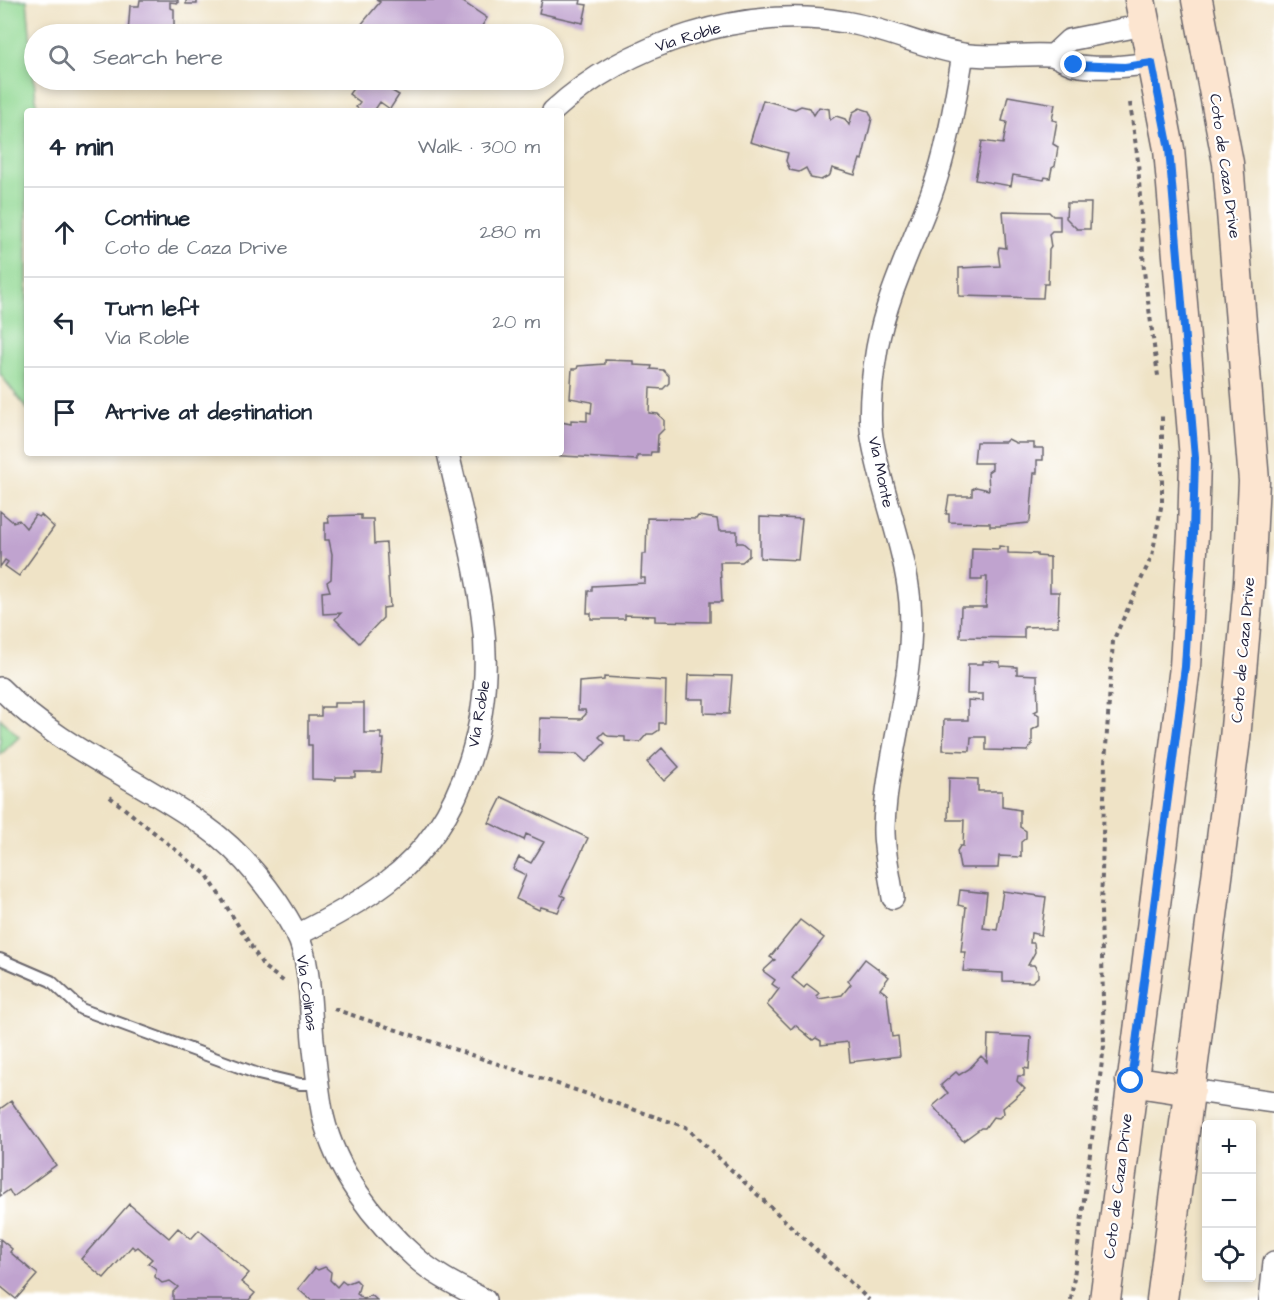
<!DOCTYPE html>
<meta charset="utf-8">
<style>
body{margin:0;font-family:"Architects Daughter",sans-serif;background:#f2f2f3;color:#1f2937}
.controls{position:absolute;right:18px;bottom:18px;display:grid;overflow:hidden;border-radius:6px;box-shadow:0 3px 9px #0003}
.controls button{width:54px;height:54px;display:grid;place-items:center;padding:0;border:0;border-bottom:2px solid #e0e1e3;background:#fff;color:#1f2937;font:30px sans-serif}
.stop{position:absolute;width:18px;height:18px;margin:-14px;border:4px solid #1a73e8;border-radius:50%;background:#fff}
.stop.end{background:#1a73e8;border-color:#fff;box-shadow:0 2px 6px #0008}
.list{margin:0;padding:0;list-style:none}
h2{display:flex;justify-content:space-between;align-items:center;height:78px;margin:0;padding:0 24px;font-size:26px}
h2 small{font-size:20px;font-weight:400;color:#747a83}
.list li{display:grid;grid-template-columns:39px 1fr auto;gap:18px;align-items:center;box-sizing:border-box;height:90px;padding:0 24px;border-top:2px solid #e0e1e3}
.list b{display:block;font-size:22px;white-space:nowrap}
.list p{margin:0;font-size:20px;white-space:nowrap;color:#747a83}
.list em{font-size:20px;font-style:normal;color:#747a83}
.icon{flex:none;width:33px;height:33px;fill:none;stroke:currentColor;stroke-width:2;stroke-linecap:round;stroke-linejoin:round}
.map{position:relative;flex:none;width:1274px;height:1300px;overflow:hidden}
.search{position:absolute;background:#fff;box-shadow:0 3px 9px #0003;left:24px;top:24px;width:540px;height:66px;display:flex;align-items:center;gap:15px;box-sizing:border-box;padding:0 21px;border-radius:33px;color:#747a83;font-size:22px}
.panel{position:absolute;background:#fff;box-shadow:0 3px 9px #0003;left:24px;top:108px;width:540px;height:348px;border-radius:6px}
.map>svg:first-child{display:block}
</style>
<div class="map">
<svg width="1274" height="1300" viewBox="0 0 1274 1300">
<rect width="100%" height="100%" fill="#fff"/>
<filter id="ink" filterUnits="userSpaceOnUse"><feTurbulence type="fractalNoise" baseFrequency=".0167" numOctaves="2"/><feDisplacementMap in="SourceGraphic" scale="12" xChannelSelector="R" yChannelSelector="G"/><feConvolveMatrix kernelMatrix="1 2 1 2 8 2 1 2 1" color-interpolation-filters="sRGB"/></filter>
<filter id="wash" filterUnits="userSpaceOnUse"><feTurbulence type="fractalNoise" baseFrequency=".008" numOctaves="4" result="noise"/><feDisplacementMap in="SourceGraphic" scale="24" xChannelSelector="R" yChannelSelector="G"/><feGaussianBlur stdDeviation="1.35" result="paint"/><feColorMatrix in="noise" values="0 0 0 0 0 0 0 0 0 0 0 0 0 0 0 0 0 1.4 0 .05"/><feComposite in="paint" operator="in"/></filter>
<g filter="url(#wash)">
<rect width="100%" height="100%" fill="#efe3c6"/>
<path fill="#91d893" stroke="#5a7d67" stroke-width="1.5" d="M0 0H27L37 111H27V409L0 374Z
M0 718 19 737 0 755Z"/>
<g id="blocks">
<path fill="#c0a3cf" d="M140 0H178V3L170 2V8L174 9V34H128L130 6H139Z
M186 0H197V4H186Z
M376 0H460L487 18 482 26 487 29 483 34H358L355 32 380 2Z
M542 0H581L580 4 587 5 583 23 539 13Z
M352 80H396L389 89 399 95 390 109 380 102 374 111H362L356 107 360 102 349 94 357 83Z
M1008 96 1055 104 1052 120 1057 121 1053 144 1058 147 1055 166 1052 168 1050 178 1045 177 1044 180 1013 175 1011 186 975 180 982 141 1003 144 1007 122 1002 121Z
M763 100 795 109 801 106 810 108 814 115 819 107 829 109 830 120 836 116 845 119 849 125 853 112 860 108 869 111 872 118 862 160 860 159 855 175 832 168 830 175 821 180 811 178 806 168 799 172 790 170 786 161 788 153 750 142Z
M1067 203H1091L1090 229H1077L1066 218Z
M1003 211 1049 212 1053 216H1060V231H1052L1049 234 1051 247 1049 250 1048 284H1044L1043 298 959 296V268L1000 266 998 252 999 247 1006 248Z
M605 360 634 361V365L652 366 651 369 663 370 669 376V383L663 389 650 388 649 413 658 414 664 420V429L658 435 657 452H651L650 456H637V460L543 455 561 453V422L571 424V420L587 421V412L591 413 592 402 570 398 572 369H577L578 366 605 364Z
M1008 439 1016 443H1034V448H1043V460H1037V473H1034L1030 521 1028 523 1000 526H990V523L949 522V514H946L949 496H972V489L976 487 989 490 988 472 992 469V463H974L976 442H1005Z
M0 511 13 522 19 520 26 528 35 515 39 517 41 515 54 527 19 576 5 566 8 562 5 560 0 567Z
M361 515V519H373L374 544 386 543 390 607 383 608V618L359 643 335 619 341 613 323 614 322 592 330 591 327 582 331 579 332 554 329 540H325V523H329L328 516Z
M698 516 717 519 719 531H737V543H743L749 548V556L742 562H720L722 602H710V622L655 621V616L625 615V619H591V613H587L588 591H592V586L645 583V578H641L642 554H646L647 518 696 519Z
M760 517 802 519 798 560 760 558Z
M999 546 1008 547V553L1037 554V556L1050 557V592H1059L1058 626 1024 627V638L960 637 961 607H986L987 577H982V580H971L972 548 999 549Z
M983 661 1000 662V666L1017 667V674L1037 675 1038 710 1034 712 1039 715V726L1032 730V745L1027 751 986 750V737H971L970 751 943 750 944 720H968V700L983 701V694H967L968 664H983Z
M688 675 732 676 729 714 704 713V699H687Z
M604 677 666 681 665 723H659V730L653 734H647L640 742 625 741V737L608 736 604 732 599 737 605 743 586 762 577 754 539 753 540 718 581 719 586 714 585 710H578L579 682 604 680Z
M334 703H364V733H381V739H384L381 772H355V777H336V780L312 779V745H308V716H321V707H334Z
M662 748 679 767 664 781 647 762Z
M949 778 978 779V791H1002V807L1020 810V827L1026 831V838L1021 842V857L999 856 998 868H960L957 851 960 846H963L964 820H948Z
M502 797 588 838 561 895 565 897 558 912 541 907 539 910 516 899 526 875 513 869 519 857 531 863 544 842 526 834 524 840 489 823Z
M960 890 987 893 983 928 997 930 1003 891 1046 897 1041 935 1031 933 1030 943H1034L1035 952 1028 965H1034L1038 971V977L1032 982 1003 981V973L963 971 966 952H961L966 907 958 905Z
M800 920 824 938 792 978 804 988 807 984 819 993 816 996 819 999 842 995 851 984 848 981 865 959 889 977 880 989 887 994 892 1037 898 1036 900 1056 850 1062 848 1042 821 1045V1041L816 1038 813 1040 795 1025 791 1029 767 1005 779 989 772 984 775 980 763 971 775 960 770 957Z
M988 1035 1031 1037 1029 1069 1024 1068V1076H1018L1017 1081 1025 1089 1003 1108 1004 1113 999 1118 993 1117 985 1128H981L963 1141 933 1106 948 1093 941 1085 956 1072 959 1075 969 1069 981 1056 987 1062Z
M11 1101 56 1165 13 1197 9 1190 0 1196V1109Z
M129 1204 169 1238 178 1228 191 1239 199 1230 249 1273 241 1282 255 1293 249 1300H173V1292L178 1287 170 1281 162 1283 155 1277 156 1269 148 1263 152 1259 138 1247 135 1249 132 1246 104 1278 81 1259Z
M0 1239 12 1249 10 1252 37 1275 16 1299 0 1286Z
M325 1267 331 1272 330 1280 337 1287 342 1281 346 1284 356 1280 360 1284 357 1294 364 1299 371 1295 377 1300H311L298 1289 315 1268 318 1270Z"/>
</g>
</g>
<g filter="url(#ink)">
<use href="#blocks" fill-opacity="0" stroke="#6a666c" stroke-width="1.5"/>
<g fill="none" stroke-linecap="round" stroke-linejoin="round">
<defs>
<path id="lane" d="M0 959 51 981 81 1009 258 1074 300 1084H317"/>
<path id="street" d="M1053 55 1069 40 1144 25
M553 111C627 43 744 5 844 22 885 28 924 48 963 54 991 59 1022 53 1050 55 1059 56 1066 63 1075 65 1100 70 1128 66 1152 63
M0 688C59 748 139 779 206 827 242 852 275 894 296 933 311 960 310 1009 313 1040 316 1066 318 1091 323 1116 336 1172 374 1221 416 1258 436 1276 462 1288 485 1300
M893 898C890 875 883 849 884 826 887 751 916 678 910 602 905 547 883 497 873 443 867 414 872 377 877 348 887 294 912 246 931 195 948 149 955 102 963 54
M297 935C329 919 359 903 387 882 468 821 495 709 482 614 475 560 460 506 448 453
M1190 1090 1274 1102
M1270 1300 1274 1262"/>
<path id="secondary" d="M1131 1081 1190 1090
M1105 1300 1185 667 1193 534 1195 458 1169 149 1140 0
M1162 1300 1235 739 1249 582 1254 481 1228 163 1197 0"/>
</defs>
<use href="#lane" stroke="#6a666c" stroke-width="14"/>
<use href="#street" stroke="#6a666c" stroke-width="24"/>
<use href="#secondary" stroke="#6a666c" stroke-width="33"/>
<path stroke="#6a666c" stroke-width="4" stroke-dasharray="4.5 4.5" stroke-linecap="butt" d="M1130 103 1138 161 1144 271 1158 376
M110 797 207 875 264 967 286 983
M334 1009 686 1127 869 1300
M1071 1300 1104 1046 1101 910 1105 762 1113 641 1152 556 1162 502V416"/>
<use href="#lane" stroke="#fff" stroke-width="10"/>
<use href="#street" stroke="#fff" stroke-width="21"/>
<use href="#secondary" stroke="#fce5d0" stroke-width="30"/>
</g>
</g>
<g fill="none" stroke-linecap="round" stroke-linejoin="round" filter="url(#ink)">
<path stroke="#1a73e8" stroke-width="8" d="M1074 65 1125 67 1152 63 1169 149 1195 458 1193 534 1185 667 1131 1081"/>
</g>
<g text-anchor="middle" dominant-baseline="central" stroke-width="4.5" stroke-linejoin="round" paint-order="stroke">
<g font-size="16" fill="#22223b" stroke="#fff">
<text transform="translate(688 37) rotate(-17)">Via Roble</text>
<text transform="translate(1225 166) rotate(82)">Coto de Caza Drive</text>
<text transform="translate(881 472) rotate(78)">Via Monte</text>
<text transform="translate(1243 650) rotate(-85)">Coto de Caza Drive</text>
<text transform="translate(479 714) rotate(-80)">Via Roble</text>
<text transform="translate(307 993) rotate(82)">Via Colinas</text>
<text transform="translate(1118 1186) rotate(-83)">Coto de Caza Drive</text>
</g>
</g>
</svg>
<div class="controls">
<button>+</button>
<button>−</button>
<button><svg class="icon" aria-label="locate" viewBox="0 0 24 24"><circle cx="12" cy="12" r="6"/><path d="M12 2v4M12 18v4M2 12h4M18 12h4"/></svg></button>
</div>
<div class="stop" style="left:1131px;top:1081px"></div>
<div class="stop end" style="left:1074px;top:65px"></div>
<div class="search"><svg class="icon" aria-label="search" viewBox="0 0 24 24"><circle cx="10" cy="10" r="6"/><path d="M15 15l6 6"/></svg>Search here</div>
<section class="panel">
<h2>4 min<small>Walk · 300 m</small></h2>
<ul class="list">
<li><svg class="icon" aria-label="ahead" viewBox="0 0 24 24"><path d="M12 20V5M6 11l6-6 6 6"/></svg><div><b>Continue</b><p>Coto de Caza Drive</p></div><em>280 m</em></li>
<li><svg class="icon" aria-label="left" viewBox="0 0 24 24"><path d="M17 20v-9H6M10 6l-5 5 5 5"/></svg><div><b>Turn left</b><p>Via Roble</p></div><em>20 m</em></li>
<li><svg class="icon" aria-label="arrive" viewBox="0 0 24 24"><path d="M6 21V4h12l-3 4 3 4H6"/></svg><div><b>Arrive at destination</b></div></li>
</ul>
</section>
</div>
